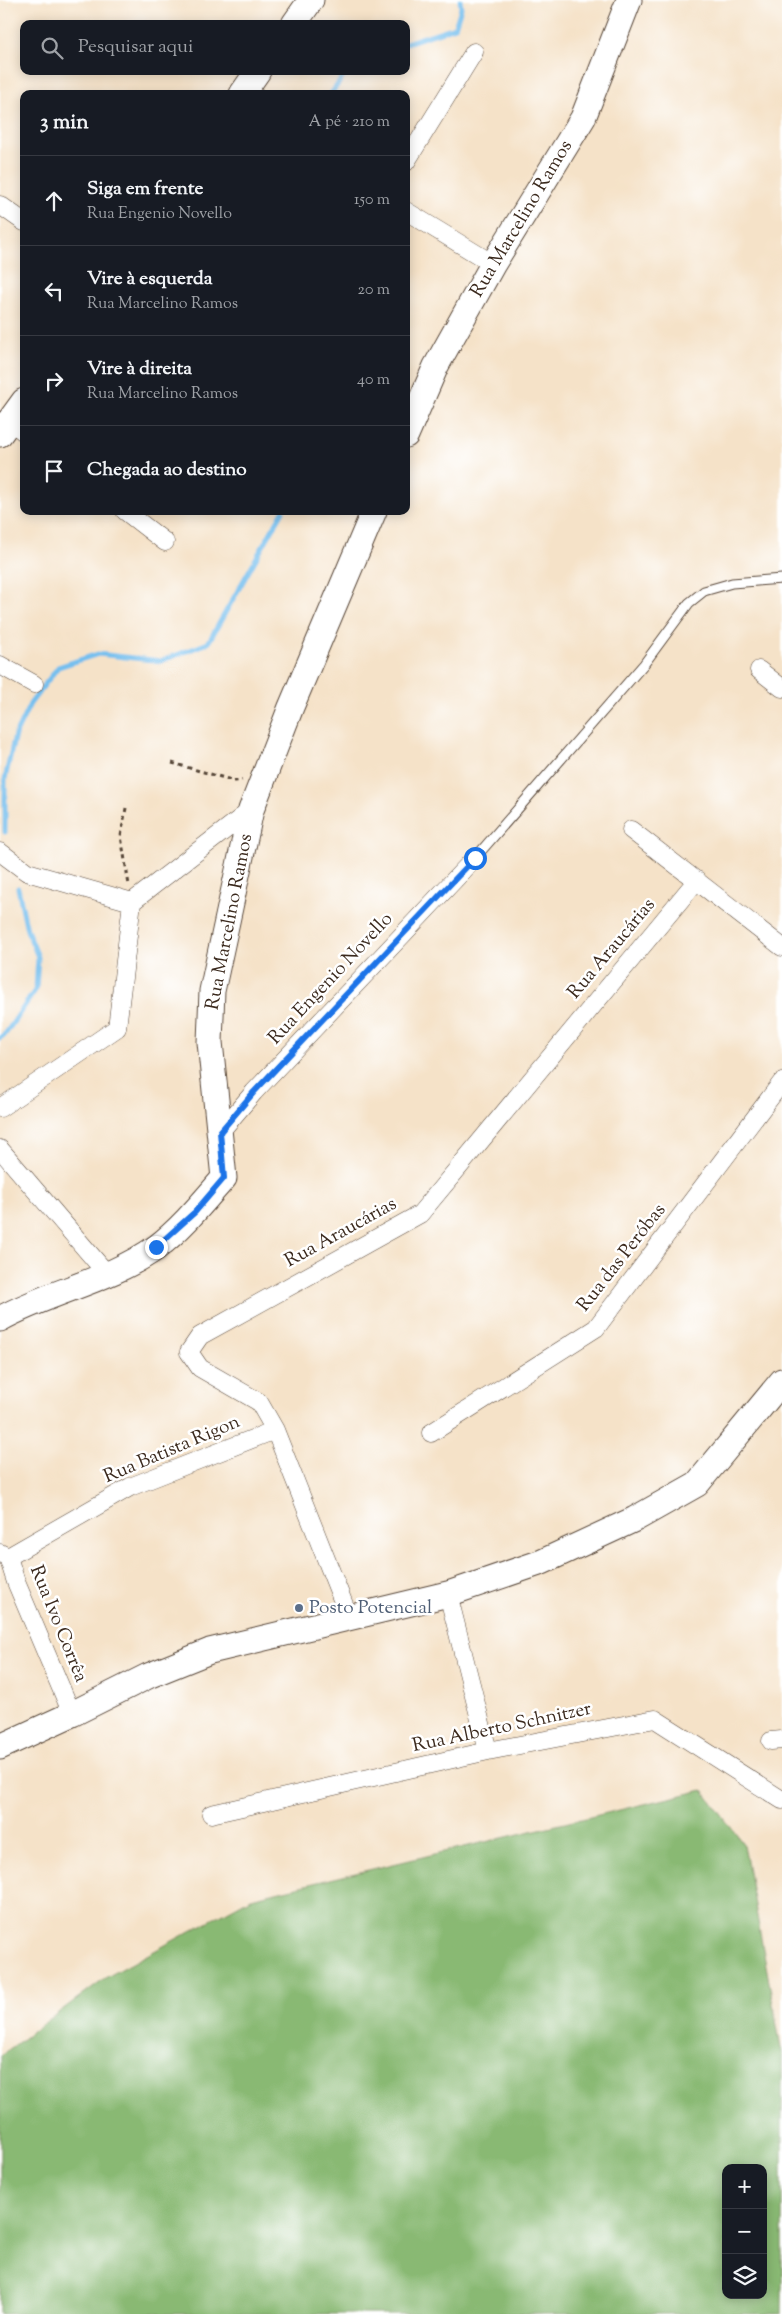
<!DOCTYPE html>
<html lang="pt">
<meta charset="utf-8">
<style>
body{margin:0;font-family:"Sorts Mill Goudy",serif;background:#242831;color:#f1f3f6}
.controls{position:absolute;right:15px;bottom:15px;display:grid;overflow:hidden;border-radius:10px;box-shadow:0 2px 12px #0003}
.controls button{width:45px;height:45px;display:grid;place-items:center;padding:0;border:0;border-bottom:1px solid #363941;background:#171b24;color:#f1f3f6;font:25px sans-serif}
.stop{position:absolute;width:15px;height:15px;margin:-11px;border:4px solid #1a73e8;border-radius:50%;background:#fff}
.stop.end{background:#1a73e8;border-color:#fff;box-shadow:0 1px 5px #0008}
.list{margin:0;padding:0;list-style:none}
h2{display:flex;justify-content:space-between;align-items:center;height:65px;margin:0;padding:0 20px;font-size:21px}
h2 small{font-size:16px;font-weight:400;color:#9ea1a6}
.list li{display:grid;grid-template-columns:32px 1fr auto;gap:15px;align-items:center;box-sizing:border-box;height:90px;padding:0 20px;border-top:1px solid #363941}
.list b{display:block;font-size:19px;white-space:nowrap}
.list p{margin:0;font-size:16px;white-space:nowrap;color:#9ea1a6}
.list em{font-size:16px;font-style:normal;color:#9ea1a6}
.icon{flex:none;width:28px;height:28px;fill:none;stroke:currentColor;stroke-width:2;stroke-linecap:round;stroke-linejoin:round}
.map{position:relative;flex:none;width:782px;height:2314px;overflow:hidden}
.search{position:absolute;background:#171b24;box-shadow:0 2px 12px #0003;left:20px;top:20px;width:390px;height:55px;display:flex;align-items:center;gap:12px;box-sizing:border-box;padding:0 18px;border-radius:10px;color:#9ea1a6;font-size:19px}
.panel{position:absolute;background:#171b24;box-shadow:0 2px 12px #0003;left:20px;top:90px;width:390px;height:425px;border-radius:10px}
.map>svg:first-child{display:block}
</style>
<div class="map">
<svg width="782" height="2314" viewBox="0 0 782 2314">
<rect width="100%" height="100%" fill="#fff"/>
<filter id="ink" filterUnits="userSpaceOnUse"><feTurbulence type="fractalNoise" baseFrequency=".02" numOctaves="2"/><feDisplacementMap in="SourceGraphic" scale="10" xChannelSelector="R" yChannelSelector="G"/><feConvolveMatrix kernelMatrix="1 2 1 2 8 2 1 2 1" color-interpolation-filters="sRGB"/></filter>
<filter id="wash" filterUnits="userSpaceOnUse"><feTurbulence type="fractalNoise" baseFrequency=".0096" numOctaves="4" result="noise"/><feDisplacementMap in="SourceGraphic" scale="20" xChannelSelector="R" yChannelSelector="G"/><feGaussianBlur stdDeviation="1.12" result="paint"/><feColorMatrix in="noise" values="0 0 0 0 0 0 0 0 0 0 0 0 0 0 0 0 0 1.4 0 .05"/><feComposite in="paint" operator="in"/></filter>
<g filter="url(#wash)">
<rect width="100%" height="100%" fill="#f5e2c8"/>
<path fill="#89b973" stroke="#627248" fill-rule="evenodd" d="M703 1790 744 1845 782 2053V2314H0V2056L105 1978 251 1898ZM726 2168H763V2295H726Z"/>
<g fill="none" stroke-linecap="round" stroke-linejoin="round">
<path stroke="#76bfee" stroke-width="5" d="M406 43 455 27 461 8 460 0
M331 94 347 71
M5 832V779L15 735 30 704 58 667 98 654 161 661 208 643 283 511
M0 1038 6 1033 36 989 38 957 27 930 18 888"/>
</g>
</g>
<g filter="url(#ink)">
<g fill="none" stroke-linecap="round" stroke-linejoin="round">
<defs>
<path id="lane" d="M475 858 644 664 689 603 704 591 732 583 782 579"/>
<path id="street" d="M406 162 474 52
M0 205 24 222
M406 211 493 264
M10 421 24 432
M125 511 165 542
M0 665 34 684
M759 670 782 688
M631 830 782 947
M0 852 27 872 132 902
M0 1108 117 1028 132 902 251 810
M220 1132 254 1092 475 858
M0 1149 107 1274
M431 1433 596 1328 782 1082
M0 1553 8 1557 16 1582 72 1714
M8 1557 130 1487 275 1430
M448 1594 488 1751
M349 1617 275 1430 259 1402 200 1368 189 1352 200 1336 420 1214 697 880
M771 1741 782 1740
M211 1814 488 1751 655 1719 782 1800"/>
<path id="secondary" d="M294 24 311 0
M242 94 258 71
M0 434 24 401
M406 435 436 366 493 264 583 118 629 0
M0 1319C50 1291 110 1281 157 1247 182 1228 203 1202 224 1178L210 1042 212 991 251 810 291 707 374 511
M0 1747 72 1714 148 1676 210 1651 448 1594 542 1562 635 1519 697 1484 782 1381"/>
</defs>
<use href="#lane" stroke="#574638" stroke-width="11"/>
<use href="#street" stroke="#574638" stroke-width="19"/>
<use href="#secondary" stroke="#574638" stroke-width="27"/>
<path stroke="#574638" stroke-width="3" stroke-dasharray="4 4" stroke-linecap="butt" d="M172 763 235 781 242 780
M126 808 121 836 129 885"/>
<use href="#lane" stroke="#fff" stroke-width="9"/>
<use href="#street" stroke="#fff" stroke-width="18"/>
<use href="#secondary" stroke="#fff" stroke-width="25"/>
</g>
</g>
<g fill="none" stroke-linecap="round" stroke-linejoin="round" filter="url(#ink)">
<path stroke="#1a73e8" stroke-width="6" d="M156 1247 195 1212 224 1178 220 1132 254 1092 475 858"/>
</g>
<circle fill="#5c6f8a" stroke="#fff" stroke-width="2" cx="299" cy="1608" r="5"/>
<g text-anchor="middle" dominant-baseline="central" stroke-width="5" stroke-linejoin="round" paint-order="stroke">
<g font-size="19" fill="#3b2a1e" stroke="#fff">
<text transform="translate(522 219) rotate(-59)">Rua Marcelino Ramos</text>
<text transform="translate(230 922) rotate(-79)">Rua Marcelino Ramos</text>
<text transform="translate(612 949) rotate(-50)">Rua Araucárias</text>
<text transform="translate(331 979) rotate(-47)">Rua Engenio Novello</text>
<text transform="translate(341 1233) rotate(-29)">Rua Araucárias</text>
<text transform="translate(622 1258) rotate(-52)">Rua das Peróbas</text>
<text transform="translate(172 1450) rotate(-23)">Rua Batista Rigon</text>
<text transform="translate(58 1624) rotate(68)">Rua Ivo Corrêa</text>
<text transform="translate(502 1728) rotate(-12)">Rua Alberto Schnitzer</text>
</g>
<g font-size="19" fill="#4e5e75" stroke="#fff" text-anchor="start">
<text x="309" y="1608">Posto Potencial</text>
</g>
</g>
</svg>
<div class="controls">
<button>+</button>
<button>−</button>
<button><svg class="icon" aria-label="layers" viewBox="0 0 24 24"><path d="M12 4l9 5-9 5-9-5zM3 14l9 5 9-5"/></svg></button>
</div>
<div class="stop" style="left:475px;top:858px"></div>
<div class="stop end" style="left:156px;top:1247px"></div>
<div class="search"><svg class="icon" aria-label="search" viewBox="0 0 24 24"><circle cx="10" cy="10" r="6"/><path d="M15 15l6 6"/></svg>Pesquisar aqui</div>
<section class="panel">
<h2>3 min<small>A pé · 210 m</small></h2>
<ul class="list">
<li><svg class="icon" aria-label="ahead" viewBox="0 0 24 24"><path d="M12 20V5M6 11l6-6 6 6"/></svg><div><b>Siga em frente</b><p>Rua Engenio Novello</p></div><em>150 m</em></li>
<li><svg class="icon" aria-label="left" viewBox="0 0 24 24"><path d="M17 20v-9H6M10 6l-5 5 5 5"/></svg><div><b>Vire à esquerda</b><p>Rua Marcelino Ramos</p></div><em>20 m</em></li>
<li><svg class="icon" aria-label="right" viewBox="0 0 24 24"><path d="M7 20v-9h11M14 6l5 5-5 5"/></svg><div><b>Vire à direita</b><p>Rua Marcelino Ramos</p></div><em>40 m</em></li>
<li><svg class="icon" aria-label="arrive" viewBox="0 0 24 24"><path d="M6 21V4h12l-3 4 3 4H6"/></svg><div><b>Chegada ao destino</b></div></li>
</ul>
</section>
</div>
